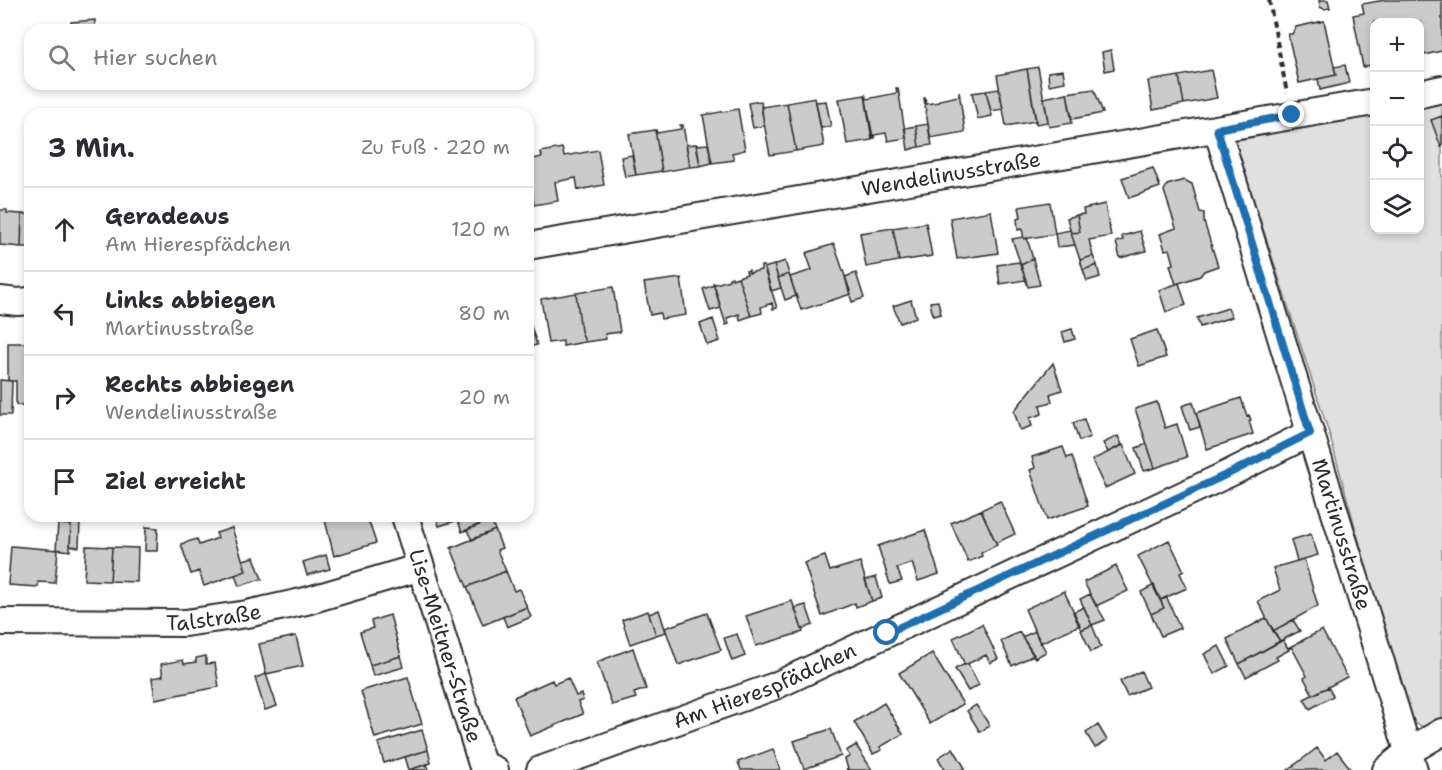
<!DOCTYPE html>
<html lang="de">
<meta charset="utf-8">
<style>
body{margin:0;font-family:"Shantell Sans",sans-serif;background:#f2f2f3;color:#2b2b33}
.controls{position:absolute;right:18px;top:18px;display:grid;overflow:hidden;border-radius:12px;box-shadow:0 3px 9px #0003}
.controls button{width:54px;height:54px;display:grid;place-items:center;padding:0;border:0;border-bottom:2px solid #e1e1e2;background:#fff;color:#2b2b33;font:30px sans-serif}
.stop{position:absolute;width:18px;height:18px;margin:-14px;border:4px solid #1f6fb2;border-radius:50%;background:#fff}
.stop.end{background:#1f6fb2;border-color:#fff;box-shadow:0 2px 6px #0008}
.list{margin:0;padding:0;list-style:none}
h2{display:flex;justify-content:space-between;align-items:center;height:78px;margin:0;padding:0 24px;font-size:26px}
h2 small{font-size:20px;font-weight:400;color:#7c7c81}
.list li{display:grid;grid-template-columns:39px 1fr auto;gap:18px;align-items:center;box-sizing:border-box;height:84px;padding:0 24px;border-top:2px solid #e1e1e2}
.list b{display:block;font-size:22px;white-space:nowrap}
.list p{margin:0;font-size:20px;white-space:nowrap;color:#7c7c81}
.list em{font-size:20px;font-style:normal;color:#7c7c81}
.icon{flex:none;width:33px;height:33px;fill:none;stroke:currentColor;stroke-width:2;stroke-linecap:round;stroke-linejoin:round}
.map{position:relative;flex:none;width:1442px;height:770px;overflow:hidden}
.search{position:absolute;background:#fff;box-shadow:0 3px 9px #0003;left:24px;top:24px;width:510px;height:66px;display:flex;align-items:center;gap:15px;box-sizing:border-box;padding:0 21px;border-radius:18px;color:#7c7c81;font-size:22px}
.panel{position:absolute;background:#fff;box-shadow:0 3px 9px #0003;left:24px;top:108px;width:510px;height:414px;border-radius:18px}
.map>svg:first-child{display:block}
</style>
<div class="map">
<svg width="1442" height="770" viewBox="0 0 1442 770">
<rect width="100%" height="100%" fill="#fff"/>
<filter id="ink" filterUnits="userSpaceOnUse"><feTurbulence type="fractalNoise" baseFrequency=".0167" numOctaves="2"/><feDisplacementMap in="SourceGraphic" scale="12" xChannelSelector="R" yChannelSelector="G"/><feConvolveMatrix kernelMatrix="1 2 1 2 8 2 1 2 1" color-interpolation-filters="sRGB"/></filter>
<g filter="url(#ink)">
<path fill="#e0e0e0" stroke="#868686" stroke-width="1.5" d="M1442 97V721L1428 729 1409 721 1329 433 1232 133 1374 109V230H1420V101Z"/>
<path fill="#cbcbcb" stroke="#2b2b2b" stroke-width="1.5" d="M1319 0H1328L1330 8 1324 9 1320 7Z
M1385 0H1442V51L1424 55 1423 52 1420 53V22H1374V64L1363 67 1353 15 1364 13 1362 4Z
M95 20V30H71V22Z
M1324 21 1336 75 1299 83 1288 34H1292L1296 27Z
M1111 50 1114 69 1105 71 1102 52Z
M1345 65 1349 83 1320 90 1318 79 1336 75 1334 67Z
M1038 67 1048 122 1036 124 1027 69Z
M1027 69 1036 121 1006 126 997 75Z
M1063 70 1065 82 1049 85 1048 72Z
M1211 70 1217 98 1184 104 1179 76Z
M1179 76 1184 104 1153 110 1148 81Z
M896 88H898L906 138 888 141 886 133 874 135 875 138H873L865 94 867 99 897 93Z
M999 89 1003 109 991 111 986 91Z
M1094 89 1103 113 1072 119 1067 93Z
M959 91 965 132 930 138 924 98H925L926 104 939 102V100L959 96Z
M986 91 992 116 978 119 972 93Z
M1067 93 1072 123 1049 127 1044 98Z
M865 95 872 140 847 144 839 99Z
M815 98 824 146 796 151 787 103Z
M761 101 764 126 753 128 748 103Z
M826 101 831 126 821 128 816 102Z
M787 103 796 151 770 155 761 107Z
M738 109 745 150 732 153 734 160 712 163 703 115Z
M1442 116V147H1441L1431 120Z
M928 124 932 145 919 147 916 126Z
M680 125H683L690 167 662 172 655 130H656L657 133 681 129Z
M916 126 919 147 908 150 905 128Z
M655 130 662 171 636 175 629 134Z
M696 144 700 166 690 167 686 145Z
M708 144 712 163 700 166 697 145Z
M562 148 564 156 598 150 604 185 578 190 576 178 555 182 558 201 534 205 528 160 542 157 541 152Z
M632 155 636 175 625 177 621 157Z
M1153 168 1160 187 1129 198 1122 178Z
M1184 180 1192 184 1200 212 1204 213V222L1218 266 1204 271 1200 276 1176 284 1170 265 1174 264 1170 249 1165 250 1160 234 1176 228 1164 191 1167 185Z
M1050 202 1055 234 1024 239 1022 229 1018 230 1017 218 1021 217 1019 207Z
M1105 204 1111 236 1089 240 1093 256 1080 260 1071 233 1080 232 1077 215 1084 214 1083 209Z
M0 210H7V213L22 214 21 247 0 245Z
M991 211 998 253 957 259 950 218Z
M22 214H30V247H21Z
M1077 215 1080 232 1071 233 1067 218Z
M926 223 932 256 899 261 893 228Z
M893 228 899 261 866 267 860 233Z
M1070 230 1075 245 1057 247 1055 233Z
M1140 231 1146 251 1120 258 1116 242 1123 240 1122 236Z
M1023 237 1024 239 1027 238 1033 259 1021 265 1012 239Z
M834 244 851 294 801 310 790 277 812 270 806 253Z
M1093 256 1097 265 1083 270 1080 260Z
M1033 259 1040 285 1028 287 1021 265Z
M785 261 789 274 778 278 774 265Z
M1019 262 1026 280 1000 284 997 265Z
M774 265 781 288 771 291 764 268Z
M1097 265 1100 277 1087 281 1083 270Z
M761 266H764L777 308 773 309 772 303 761 307 762 313 751 316 738 277 747 274 746 271 749 270V273L761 270Z
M856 273 864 298 852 302 845 277Z
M789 274 796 296 785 300 778 278Z
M732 277V279L738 277 751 316 740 320 739 314 727 318 729 324 726 325 713 283 716 284 729 280V278Z
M681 278 686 315 661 319 660 313 650 315 644 283Z
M1179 283 1186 305 1166 312 1159 290Z
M714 285 721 308 710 311 703 289Z
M613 287 620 332 605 334 606 339 585 342 581 331 576 293Z
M576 293 581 331 585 342 563 346V341L548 343 541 299Z
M911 300 916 317 900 323 893 306Z
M938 301 941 314 933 316 930 302Z
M1228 308 1232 317 1200 327 1197 318Z
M713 319 720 341 707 345 700 324Z
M528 323H530L537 345 528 347Z
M1072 329 1075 339 1065 342 1062 332Z
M1157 330 1166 357 1139 366 1130 339Z
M8 343H30V405H16V381H8Z
M1053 363 1062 390 1050 394 1052 402 1040 405 1042 414 1030 418 1032 426 1020 430 1014 411Z
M0 380 12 381 11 415H0Z
M1241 398 1247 416 1249 415 1251 420 1249 421 1253 434 1207 449 1196 413Z
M1157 402 1165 428 1177 424 1187 457 1155 468 1135 409Z
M1193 402 1200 427 1190 430 1182 406Z
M1084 419 1090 437 1079 441 1073 423Z
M1118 436 1122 445 1108 452 1103 443Z
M1147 444 1155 468 1144 471 1136 448Z
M1123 445 1135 474 1105 488 1092 460Z
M1063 447 1067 458 1072 456 1088 506 1047 520 1030 470 1035 468 1032 457Z
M1000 501 1015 534 996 543 981 510Z
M981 510 997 545 981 553 982 556 968 562 951 523Z
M324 516H367L376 543 334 556Z
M436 516H472L439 526Z
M472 516H488L489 520 462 532 458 521Z
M491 520 495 530 472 540 467 530Z
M71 521H80L79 547 70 546Z
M58 524 71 525 70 551 56 549Z
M146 527 158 528 157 551H145Z
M232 528 246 571 204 586 199 571 191 574 181 544 197 539 199 545 218 538 216 533Z
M495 530 502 548 497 550 506 571 467 587 451 548Z
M925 530 939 574 918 581 912 563 897 568 902 581 890 584 878 546Z
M1311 534 1318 555 1297 561 1291 540Z
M1169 540 1184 571 1180 573 1187 588 1160 600 1138 556Z
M11 546 58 550 55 583 38 582V587L8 585Z
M86 546 112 547 110 581 84 580Z
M112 547 138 548 137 582 110 581Z
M326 555 330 569 307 575 303 562Z
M825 556 830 571 860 562 872 601 856 607 855 603 822 616 804 563Z
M254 557 262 579 239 586 235 575 246 571 243 560Z
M1304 559 1318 606 1273 631 1258 601 1280 590 1273 568Z
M1116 566 1128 591 1096 606 1084 582Z
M506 571 514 591 519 589 527 607 483 625 467 587Z
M876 577 882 598 872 601 865 580Z
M1154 585 1164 608 1151 614 1141 592Z
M1064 591 1080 625 1040 643 1025 609Z
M1090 594 1105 620 1092 625 1080 599Z
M1167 598 1180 628 1161 636 1151 614 1164 608 1160 600Z
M792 601 803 632 756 646 746 616Z
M806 605 813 625 802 629 795 608Z
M527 607 531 617 507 627 503 617Z
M1084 607 1092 625 1081 630 1073 612Z
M659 610 666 632 656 635 649 614Z
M648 611 656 635 630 644 622 620Z
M707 613 721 650 678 665 665 628Z
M390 615 401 656 370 665 360 632 373 628 371 621Z
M1266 618 1280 641 1239 664 1227 639Z
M1293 620 1300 631 1280 641 1273 631Z
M982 624 998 659 990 663 986 655 965 665 953 638Z
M1092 625 1101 647 1091 652 1081 630Z
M1322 630 1347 677 1313 695 1304 678 1307 676 1292 648H1288Z
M1035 631 1046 652 1035 658 1022 637Z
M1019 632 1034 655 1012 666 1001 641Z
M737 634 745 656 732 661 724 638Z
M296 636 303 666 266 674 259 644Z
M1283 640 1289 650 1276 657 1278 660 1246 677 1239 664Z
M1219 646 1229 666 1214 674 1204 654Z
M633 648 646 689 634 693 636 698 612 705 597 662Z
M932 653 963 704 930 724 899 673Z
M206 656V664L215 663 219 687 155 699 152 678 163 676 161 664 183 660 184 664 196 662V658Z
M401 656 404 667 373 676 370 665Z
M965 664H968L979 685 968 691 955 669Z
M1141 671 1148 687 1127 696 1120 681Z
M266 674 277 706 265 710 255 678Z
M408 677 422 724 375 738 361 691Z
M568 678 576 696 581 694 583 700 578 702 583 714 530 736 514 697 552 680 554 684Z
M1328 687 1333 696 1310 709 1304 699Z
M884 703 903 734 880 747 882 750 873 754 854 722Z
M976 705 990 726 980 732 967 711Z
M1098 725 1107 740 1095 748 1086 733Z
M831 729 841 756 804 769 794 741Z
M422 730 428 750 384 763 378 743Z
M856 745 872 770H846L848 769 845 759 850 756 846 751Z
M953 748 965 768 961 770H945L938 758Z
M1317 748 1326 760 1337 751 1350 768 1347 770H1288Z
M773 749 780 770H741L738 762Z
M428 750 431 763 409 770 405 757Z
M427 764 429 770H409Z"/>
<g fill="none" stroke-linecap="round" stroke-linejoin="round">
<defs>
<g id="street">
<path d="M1420 94 1442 89"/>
<path id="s1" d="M1217 129 1414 770"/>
<path id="s2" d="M528 246 1374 102"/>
<path d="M0 300 18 302 30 301"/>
<path id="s3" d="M405 516 482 764 495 770"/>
<path id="s4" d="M0 622 185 623 247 614 306 601 421 567"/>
<path id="s5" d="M540 770 775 686 1232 472 1310 433"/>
<path d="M1386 770 1408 752 1442 732"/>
</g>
</defs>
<use href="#street" stroke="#2b2b2b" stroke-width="30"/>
<path stroke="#2b2b2b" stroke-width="4" stroke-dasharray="6 4.5" stroke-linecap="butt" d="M1269 0 1287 93"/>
<use href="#street" stroke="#fff" stroke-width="26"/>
</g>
</g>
<g fill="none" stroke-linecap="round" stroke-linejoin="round" filter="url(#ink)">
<path stroke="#1f6fb2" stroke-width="8" d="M887 633 1232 472 1310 433 1217 129 1292 115"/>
</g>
<g text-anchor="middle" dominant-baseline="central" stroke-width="6" stroke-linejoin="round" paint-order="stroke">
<g font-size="21" fill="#2b2b2b" stroke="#fff">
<text stroke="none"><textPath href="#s2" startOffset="429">Wendelinusstraße</textPath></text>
<text stroke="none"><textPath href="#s1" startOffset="424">Martinusstraße</textPath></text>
<text stroke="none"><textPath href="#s4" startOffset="214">Talstraße</textPath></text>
<text stroke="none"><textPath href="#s3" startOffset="136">Lise-Meitner-Straße</textPath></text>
<text stroke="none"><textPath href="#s5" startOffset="240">Am Hierespfädchen</textPath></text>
</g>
</g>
</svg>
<div class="controls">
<button>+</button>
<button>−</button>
<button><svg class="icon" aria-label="locate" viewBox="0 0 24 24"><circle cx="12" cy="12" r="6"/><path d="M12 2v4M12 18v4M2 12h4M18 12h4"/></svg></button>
<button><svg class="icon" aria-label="layers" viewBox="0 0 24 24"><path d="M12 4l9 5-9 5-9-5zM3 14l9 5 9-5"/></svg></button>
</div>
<div class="stop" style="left:887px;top:633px"></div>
<div class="stop end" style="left:1292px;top:115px"></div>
<div class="search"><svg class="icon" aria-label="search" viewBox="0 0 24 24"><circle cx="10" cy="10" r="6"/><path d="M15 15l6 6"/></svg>Hier suchen</div>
<section class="panel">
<h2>3 Min.<small>Zu Fuß · 220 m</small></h2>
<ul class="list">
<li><svg class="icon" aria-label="ahead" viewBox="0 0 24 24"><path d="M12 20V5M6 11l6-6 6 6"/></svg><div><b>Geradeaus</b><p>Am Hierespfädchen</p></div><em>120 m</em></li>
<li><svg class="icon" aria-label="left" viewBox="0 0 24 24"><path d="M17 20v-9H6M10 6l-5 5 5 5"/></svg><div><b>Links abbiegen</b><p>Martinusstraße</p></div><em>80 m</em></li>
<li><svg class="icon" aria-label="right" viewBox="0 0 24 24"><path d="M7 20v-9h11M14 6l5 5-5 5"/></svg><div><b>Rechts abbiegen</b><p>Wendelinusstraße</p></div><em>20 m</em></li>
<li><svg class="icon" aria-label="arrive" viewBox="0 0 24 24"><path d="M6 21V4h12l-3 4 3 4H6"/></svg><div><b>Ziel erreicht</b></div></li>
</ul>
</section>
</div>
